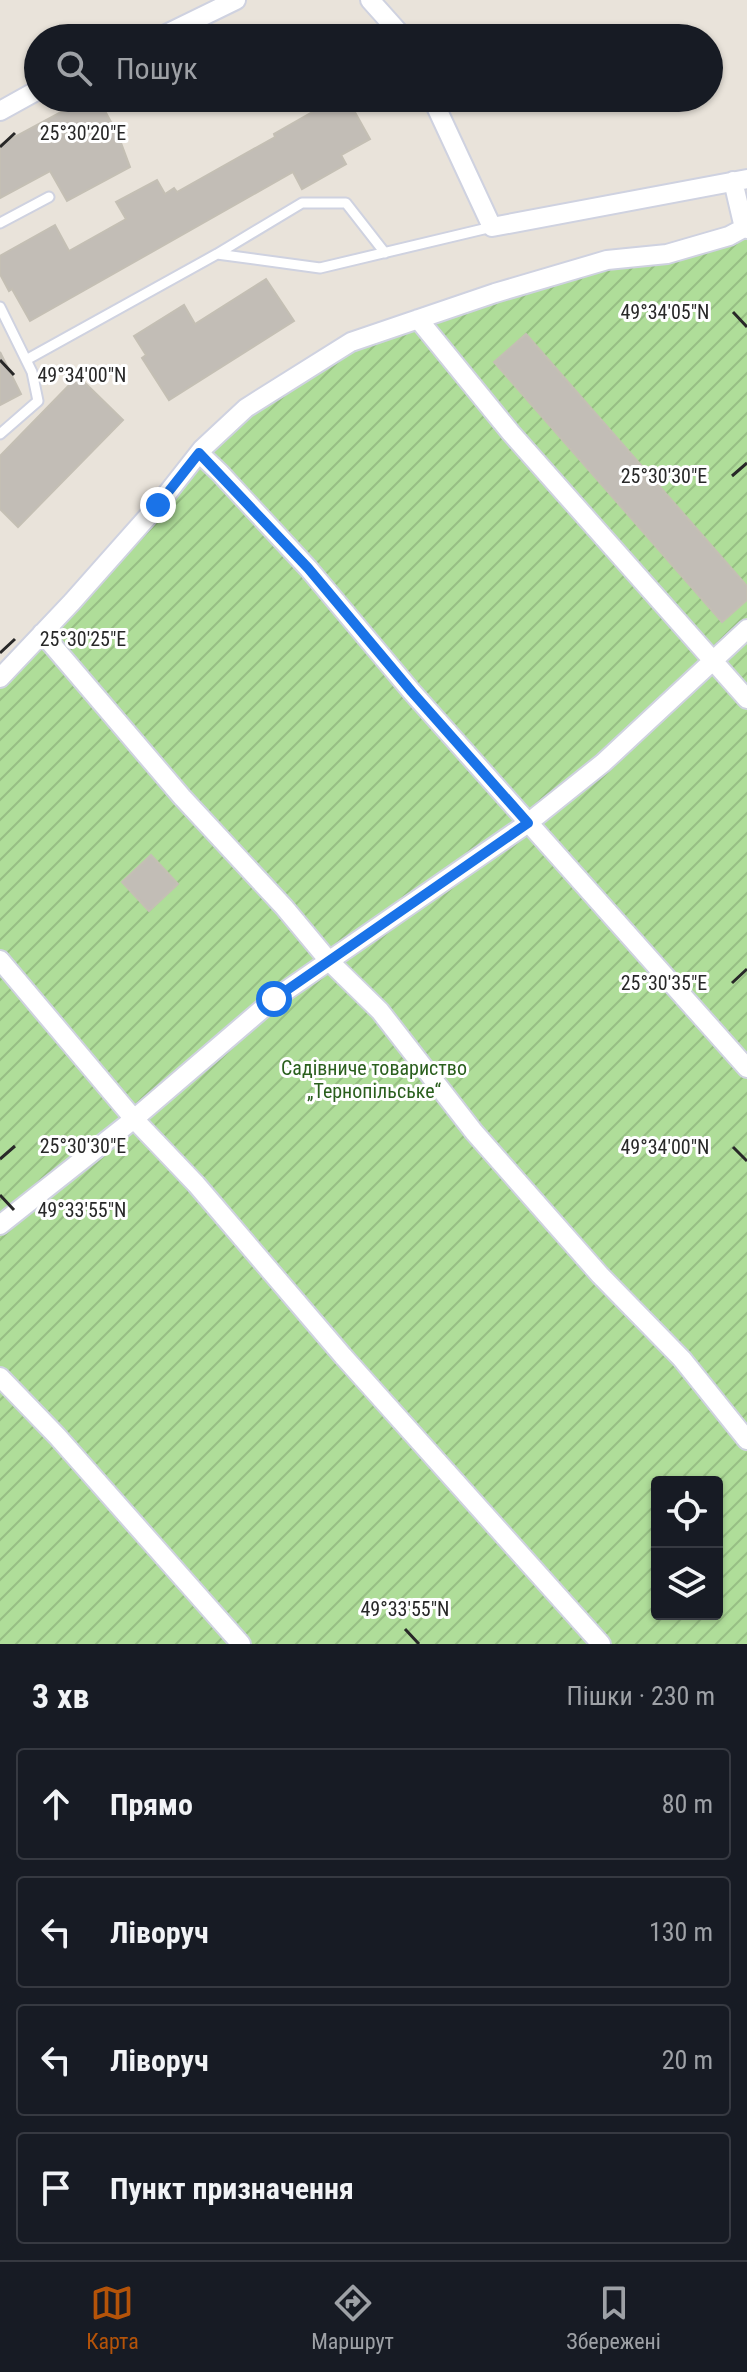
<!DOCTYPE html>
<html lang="uk">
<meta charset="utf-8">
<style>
body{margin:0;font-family:"Roboto Condensed",sans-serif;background:#20242c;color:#f1f3f6}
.controls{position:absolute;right:24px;bottom:24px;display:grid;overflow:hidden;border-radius:8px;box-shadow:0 2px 6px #0004}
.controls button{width:72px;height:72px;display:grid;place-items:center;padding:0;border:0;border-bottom:2px solid #363941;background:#171b24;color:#f1f3f6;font:40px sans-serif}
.stop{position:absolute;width:24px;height:24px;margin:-18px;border:6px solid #1a73e8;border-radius:50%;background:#fff}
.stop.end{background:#1a73e8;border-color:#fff;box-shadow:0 2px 8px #0008}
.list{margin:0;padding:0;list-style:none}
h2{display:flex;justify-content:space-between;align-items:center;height:104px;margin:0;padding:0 32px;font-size:34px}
h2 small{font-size:26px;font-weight:400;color:#9ea1a6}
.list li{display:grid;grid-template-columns:52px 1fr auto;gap:24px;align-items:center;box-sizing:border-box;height:112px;margin:0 16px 16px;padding:0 16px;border:2px solid #363941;border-radius:8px}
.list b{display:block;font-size:30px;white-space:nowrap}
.list em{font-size:26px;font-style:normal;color:#9ea1a6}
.icon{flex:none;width:44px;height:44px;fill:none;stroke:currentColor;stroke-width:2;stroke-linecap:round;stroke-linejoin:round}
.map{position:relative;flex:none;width:747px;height:1644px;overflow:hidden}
.search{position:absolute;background:#171b24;box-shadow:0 2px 6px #0004;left:24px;right:24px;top:24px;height:88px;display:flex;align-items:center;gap:20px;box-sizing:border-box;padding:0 28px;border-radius:44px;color:#9ea1a6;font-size:30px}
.sheet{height:616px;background:#171b24}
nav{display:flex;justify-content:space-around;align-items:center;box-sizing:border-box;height:112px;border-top:2px solid #363941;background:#171b24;font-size:22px;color:#9ea1a6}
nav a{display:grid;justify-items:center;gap:4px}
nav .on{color:#b45309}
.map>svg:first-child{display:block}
</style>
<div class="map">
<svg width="747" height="1644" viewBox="0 0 747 1644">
<defs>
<pattern id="garden-furrows" width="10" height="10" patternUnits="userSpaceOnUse" patternTransform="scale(2)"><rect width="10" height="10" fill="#afdd99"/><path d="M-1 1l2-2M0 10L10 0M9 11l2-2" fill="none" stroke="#97be84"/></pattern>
</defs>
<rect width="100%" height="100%" fill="#e9e3da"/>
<path fill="url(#garden-furrows)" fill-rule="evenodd" d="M747 229V1644H0V678L202 449 351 342ZM657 1482H717V1614H657Z"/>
<path fill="#c2bdb6" stroke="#c4bfb4" stroke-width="2" d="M336 28 341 38H318Z
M87 98H98L118 135 130 167 67 201 50 171 0 198V145Z
M337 98H347L370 139 341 155 346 164 302 189 293 172 30 321 12 289 9 291 0 274V256L55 225 69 251 126 219 116 202 157 180 165 194 174 188 177 192 275 137 274 134Z
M266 279 294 321 169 400 142 358 146 355 134 336 184 305 195 324Z
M526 334 747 586V600L722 622 494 362Z
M0 352 21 394 0 405Z
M78 376 123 420 18 527 0 509V456Z
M151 855 178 884 149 911 122 882Z"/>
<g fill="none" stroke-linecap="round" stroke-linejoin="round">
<defs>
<path id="service" d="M0 223 49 197
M217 254 302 203H346L385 253
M0 307 32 372 38 401 0 434
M26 360 217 254 320 268 492 227"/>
<path id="minor" d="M370 0 404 38
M158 38 236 0
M432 98 492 227 747 179
M0 111 38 90
M733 181 744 228 747 229
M418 319 511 433 747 699
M199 453 220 473 308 568 412 692 747 1068
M42 633 182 797 284 907 329 961 380 1011 474 1132 600 1275 682 1359 747 1440
M0 678 72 602 158 505 202 449 246 408 351 342 495 293 607 260 667 254 729 236 744 228
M0 960 134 1119 196 1184 343 1356 601 1644
M0 1225 134 1119 274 999 528 823 603 763 747 629
M0 1377 57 1436 241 1644"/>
</defs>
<use href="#service" stroke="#cfd2e0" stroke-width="13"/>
<use href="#minor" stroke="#cfd2e0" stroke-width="22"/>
<use href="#service" stroke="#fff" stroke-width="9"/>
<use href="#minor" stroke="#fff" stroke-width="18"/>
</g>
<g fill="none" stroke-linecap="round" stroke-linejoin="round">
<path stroke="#1a73e8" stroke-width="10" d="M158 505 199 453 308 568 412 692 528 823 274 999"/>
</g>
<path fill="none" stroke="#282828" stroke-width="3" d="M0 147 15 133M733 312 747 327M0 360 14 375M732 476 747 463M0 653 15 639M732 983 747 969M733 1147 747 1161M0 1159 15 1146M0 1195 14 1210M405 1629 419 1644"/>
<g text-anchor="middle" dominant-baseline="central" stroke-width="6" stroke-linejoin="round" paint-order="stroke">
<g font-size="20" fill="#2a5f1d" stroke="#fff">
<text x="374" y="1068">Садівниче товариство<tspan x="374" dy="23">„Тернопільське“</tspan></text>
</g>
</g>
<g font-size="20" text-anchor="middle" fill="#282828" stroke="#fff" stroke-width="6" stroke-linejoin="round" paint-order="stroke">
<text x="83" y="140">25°30'20"E</text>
<text x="665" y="319">49°34'05"N</text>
<text x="82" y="382">49°34'00"N</text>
<text x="664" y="483">25°30'30"E</text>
<text x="83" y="646">25°30'25"E</text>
<text x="664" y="990">25°30'35"E</text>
<text x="83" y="1153">25°30'30"E</text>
<text x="665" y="1154">49°34'00"N</text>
<text x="82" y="1217">49°33'55"N</text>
<text x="405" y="1616">49°33'55"N</text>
</g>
</svg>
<div class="controls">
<button><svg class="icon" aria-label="locate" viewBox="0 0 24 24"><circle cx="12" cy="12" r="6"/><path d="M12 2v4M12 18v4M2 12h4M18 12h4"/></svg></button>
<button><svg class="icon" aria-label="layers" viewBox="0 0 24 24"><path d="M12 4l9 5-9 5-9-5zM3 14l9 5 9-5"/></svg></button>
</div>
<div class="stop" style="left:274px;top:999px"></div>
<div class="stop end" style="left:158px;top:505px"></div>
<div class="search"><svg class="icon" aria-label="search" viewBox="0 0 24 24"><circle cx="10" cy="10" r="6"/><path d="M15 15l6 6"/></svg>Пошук</div>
</div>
<section class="sheet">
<h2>3 хв<small>Пішки · 230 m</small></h2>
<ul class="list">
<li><svg class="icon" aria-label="ahead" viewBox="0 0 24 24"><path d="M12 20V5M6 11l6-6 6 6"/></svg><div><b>Прямо</b></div><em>80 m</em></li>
<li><svg class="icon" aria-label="left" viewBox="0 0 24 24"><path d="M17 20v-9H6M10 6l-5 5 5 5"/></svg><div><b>Ліворуч</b></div><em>130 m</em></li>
<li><svg class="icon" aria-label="left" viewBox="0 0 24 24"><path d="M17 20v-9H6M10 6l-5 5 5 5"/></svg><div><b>Ліворуч</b></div><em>20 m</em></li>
<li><svg class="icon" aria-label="arrive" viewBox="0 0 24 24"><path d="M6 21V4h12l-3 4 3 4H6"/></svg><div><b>Пункт призначення</b></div></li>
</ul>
</section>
<nav>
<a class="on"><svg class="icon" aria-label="map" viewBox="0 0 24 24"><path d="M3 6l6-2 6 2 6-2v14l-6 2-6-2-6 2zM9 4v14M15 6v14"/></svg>Карта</a>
<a><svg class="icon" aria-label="directions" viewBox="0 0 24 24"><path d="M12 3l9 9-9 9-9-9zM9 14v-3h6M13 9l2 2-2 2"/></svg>Маршрут</a>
<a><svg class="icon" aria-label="saved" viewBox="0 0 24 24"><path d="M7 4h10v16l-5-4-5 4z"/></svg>Збережені</a>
</nav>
